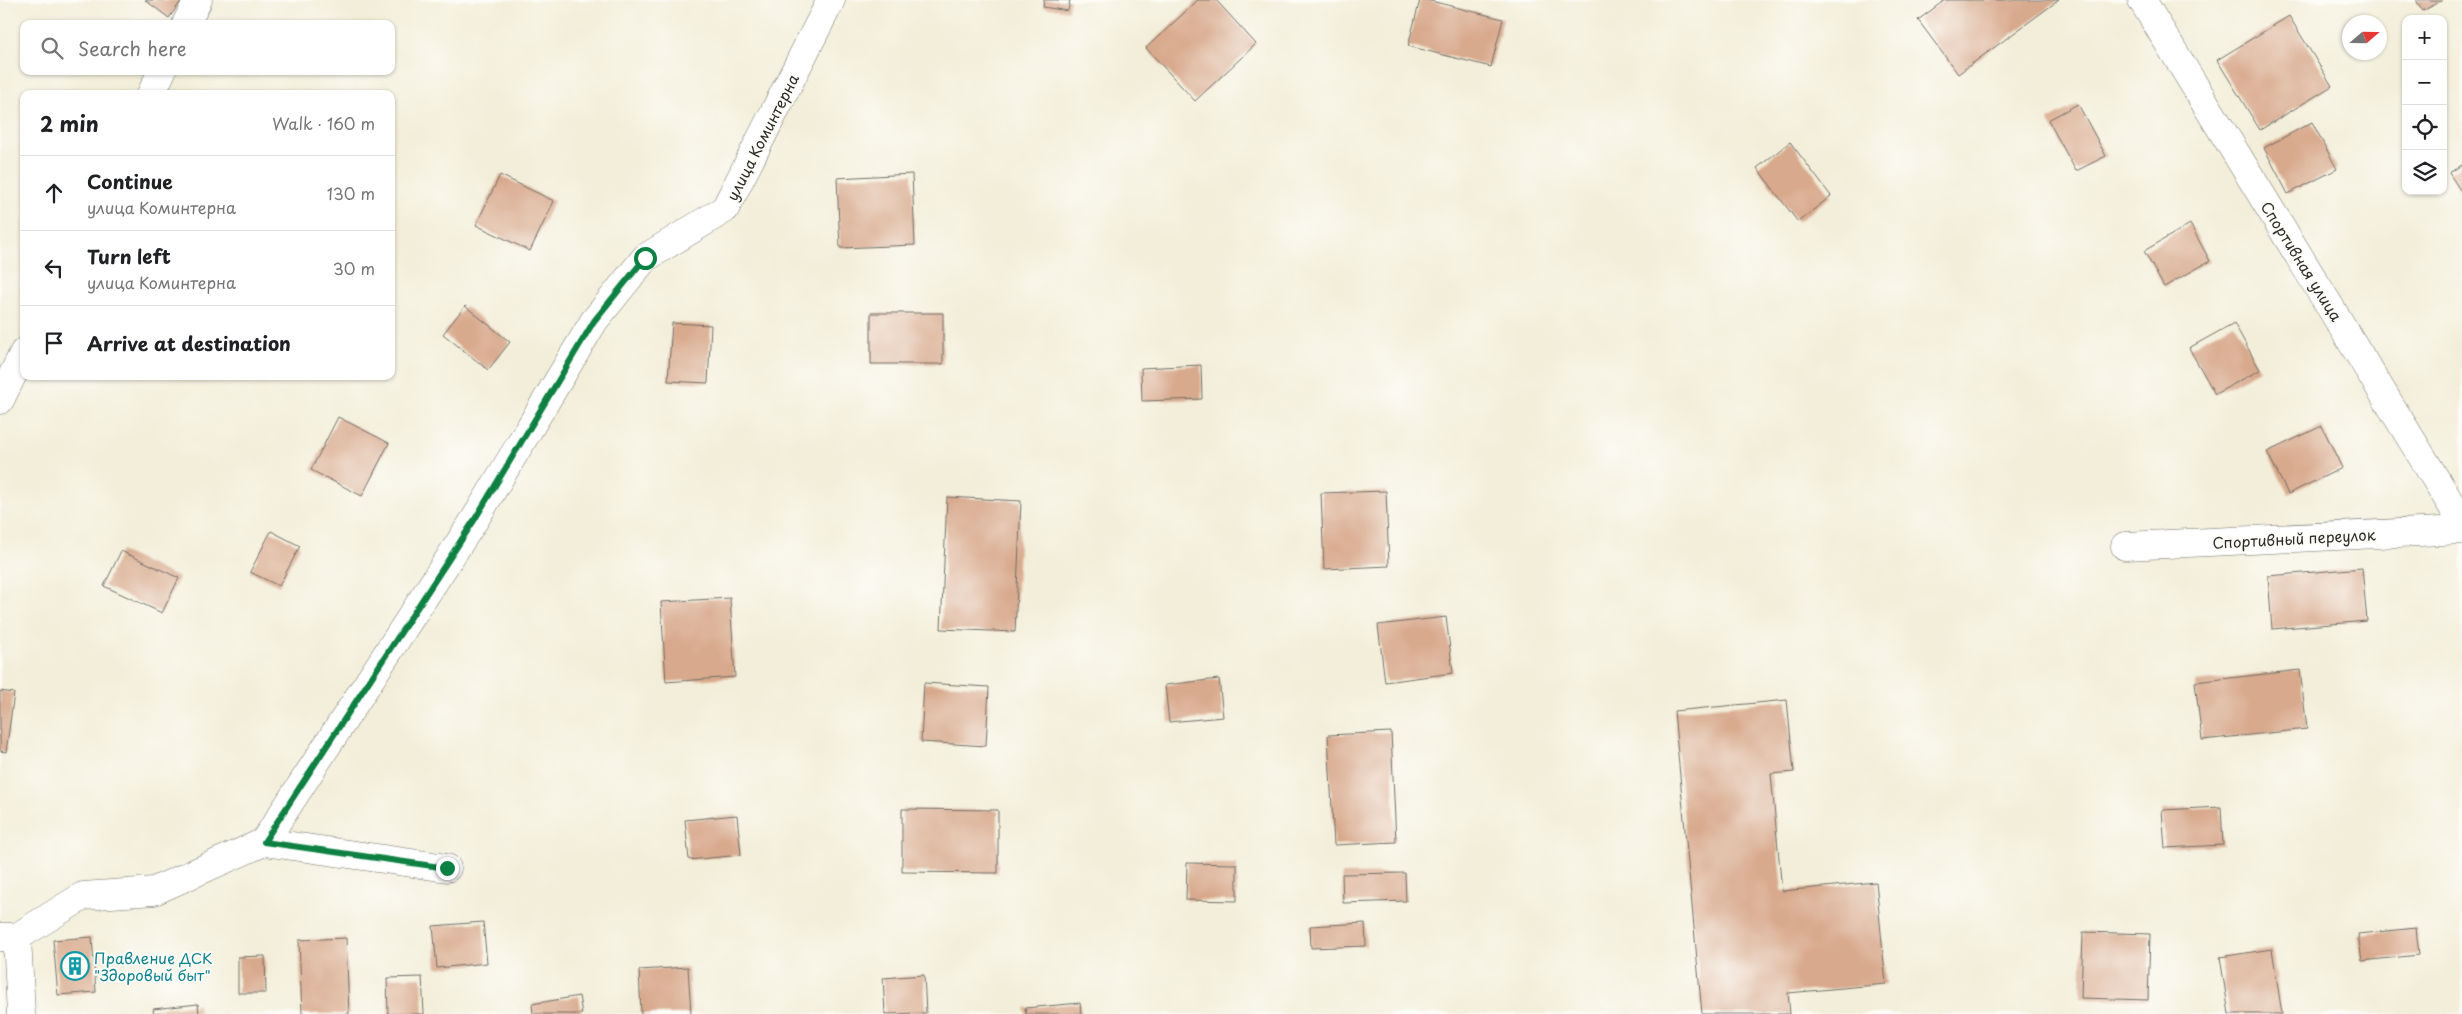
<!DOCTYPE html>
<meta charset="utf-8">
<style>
body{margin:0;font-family:"Playpen Sans",sans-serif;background:#f6f6f6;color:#202124}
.controls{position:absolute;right:15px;top:15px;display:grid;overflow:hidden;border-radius:10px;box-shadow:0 1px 4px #0004}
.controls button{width:45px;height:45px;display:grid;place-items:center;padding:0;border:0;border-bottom:1px solid #e0e0e0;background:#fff;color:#202124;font:25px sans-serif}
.compass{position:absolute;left:2342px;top:15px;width:45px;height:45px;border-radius:50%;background:#fff;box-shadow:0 1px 4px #0004;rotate:70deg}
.stop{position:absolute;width:15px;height:15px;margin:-11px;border:4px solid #0b8043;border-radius:50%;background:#fff}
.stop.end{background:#0b8043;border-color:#fff;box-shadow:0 1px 5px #0008}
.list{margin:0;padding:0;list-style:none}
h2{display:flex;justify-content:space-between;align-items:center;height:65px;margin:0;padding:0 20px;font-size:21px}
h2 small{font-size:16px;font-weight:400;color:#757577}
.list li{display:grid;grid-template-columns:32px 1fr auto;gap:15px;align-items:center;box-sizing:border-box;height:75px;padding:0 20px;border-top:1px solid #e0e0e0}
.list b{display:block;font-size:19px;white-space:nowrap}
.list p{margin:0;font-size:16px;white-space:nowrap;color:#757577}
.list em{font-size:16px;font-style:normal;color:#757577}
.icon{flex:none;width:28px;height:28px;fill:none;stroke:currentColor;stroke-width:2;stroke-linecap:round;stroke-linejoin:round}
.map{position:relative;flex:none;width:2462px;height:1014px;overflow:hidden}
.search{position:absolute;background:#fff;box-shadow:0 1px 4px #0004;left:20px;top:20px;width:375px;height:55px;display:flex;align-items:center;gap:12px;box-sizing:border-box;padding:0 18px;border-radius:10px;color:#757577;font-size:19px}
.panel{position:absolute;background:#fff;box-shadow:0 1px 4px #0004;left:20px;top:90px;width:375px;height:290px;border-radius:10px}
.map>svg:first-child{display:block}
</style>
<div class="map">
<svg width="2462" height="1014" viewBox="0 0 2462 1014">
<rect width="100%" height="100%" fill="#fdfcf7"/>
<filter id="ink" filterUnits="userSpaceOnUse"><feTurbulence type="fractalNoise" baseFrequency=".02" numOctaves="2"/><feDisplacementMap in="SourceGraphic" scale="10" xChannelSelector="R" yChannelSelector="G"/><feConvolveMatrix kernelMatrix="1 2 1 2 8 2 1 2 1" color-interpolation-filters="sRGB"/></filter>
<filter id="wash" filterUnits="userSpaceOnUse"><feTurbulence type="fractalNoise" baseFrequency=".0096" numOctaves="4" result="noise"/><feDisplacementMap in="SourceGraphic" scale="20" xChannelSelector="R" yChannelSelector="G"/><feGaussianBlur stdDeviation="1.12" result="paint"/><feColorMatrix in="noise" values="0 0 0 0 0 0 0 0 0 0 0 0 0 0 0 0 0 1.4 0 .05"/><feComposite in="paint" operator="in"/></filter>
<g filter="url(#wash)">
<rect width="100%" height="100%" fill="#f3eed9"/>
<g id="blocks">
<path fill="#d8a98c" d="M145 0H182L169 18Z
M1044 0H1070L1068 11 1043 7Z
M1198 0H1216L1256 44 1195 101 1146 48Z
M1420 0H1427L1503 19 1491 67 1408 46Z
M1945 0H2059L1958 74 1918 20Z
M2416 0H2443L2423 11Z
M2289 16 2332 86 2260 130 2217 60Z
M2078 104 2106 156 2076 171 2048 120Z
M2312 122 2337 169 2288 194 2264 148Z
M1790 142 1831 196 1798 222 1757 168Z
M2462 165V193L2449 173Z
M912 174 915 245 840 248 837 178Z
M500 175 554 201 530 251 476 225Z
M2190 224 2210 261 2164 287 2144 251Z
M465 306 510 342 488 370 443 334Z
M871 313H943V364H871Z
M672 323 711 325 708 383 668 381Z
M2234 323 2260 370 2215 394 2189 348Z
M1201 365 1202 399 1142 401 1141 368Z
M338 417 389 443 362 496 311 470Z
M2322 426 2342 468 2288 494 2267 452Z
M1386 491 1389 566 1324 569 1321 493Z
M947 497 1021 501 1015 632 941 629Z
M271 531 300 546 279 586 250 572Z
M121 551 179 578 162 613 104 586Z
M2362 568 2367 621 2272 629 2268 576Z
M730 598 735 677 666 682 661 602Z
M1446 617 1453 673 1385 682 1378 625Z
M2300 670 2307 729 2202 740 2195 682Z
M1219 679 1223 717 1169 722 1165 685Z
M924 683 989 687 986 746 921 742Z
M0 691 14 693 6 752 0 751Z
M1787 700 1794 772 1771 774 1782 891 1876 882 1886 984 1788 993 1790 1014H1702L1674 711Z
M1391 732 1396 842 1334 845 1328 735Z
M2221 807 2223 845 2165 848 2162 810Z
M902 809 998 810V873L902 872Z
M737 815 741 855 689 860 685 820Z
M1187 863 1237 864V901L1186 900Z
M1405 873 1406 901 1343 903 1342 874Z
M483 922 487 963 437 968 433 926Z
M1365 923 1366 946 1311 948 1310 926Z
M2416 928 2419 955 2362 961 2358 934Z
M2083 932 2150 934 2148 1000 2081 998Z
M92 937 96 992 58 995 53 940Z
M346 938 349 1014H302L299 940Z
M2272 949 2282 1014H2229L2220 957Z
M265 956 266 993H238V957Z
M688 967 691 1014H641L639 970Z
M924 975 926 1013 885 1014 883 978Z
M422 977 424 1014H388L387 978Z
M579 996 582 1014H533L532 1004Z
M1080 1003 1081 1014H1026L1025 1008Z
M198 1004 199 1014H154L153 1009Z"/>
</g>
</g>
<g filter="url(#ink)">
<use href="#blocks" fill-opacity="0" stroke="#716f68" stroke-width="1"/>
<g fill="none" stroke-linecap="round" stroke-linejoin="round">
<defs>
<path id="minor" d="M2142 0 2462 522
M186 24 198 0
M151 94 162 71
M0 400 24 352
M2125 546 2462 530
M264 842 475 519 594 321 645 258 725 209 831 0
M0 937H17L83 896 154 891 264 842 447 868
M17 937 21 1014"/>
</defs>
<use href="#minor" stroke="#716f68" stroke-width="29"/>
<use href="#minor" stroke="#fff" stroke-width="28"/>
</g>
</g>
<g fill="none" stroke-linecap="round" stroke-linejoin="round" filter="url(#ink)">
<path stroke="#0b8043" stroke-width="6" d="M447 868 264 842 475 519 594 321 645 258"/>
</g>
<defs>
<symbol id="building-ring" viewBox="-11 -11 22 22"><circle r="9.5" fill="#fdfcf7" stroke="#0f9aa8" stroke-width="1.5"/><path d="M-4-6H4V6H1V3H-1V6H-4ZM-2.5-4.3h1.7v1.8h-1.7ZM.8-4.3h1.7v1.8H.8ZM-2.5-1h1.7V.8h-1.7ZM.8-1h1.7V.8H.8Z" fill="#0f9aa8"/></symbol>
</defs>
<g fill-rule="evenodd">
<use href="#building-ring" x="59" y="950" width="32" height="32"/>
</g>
<g text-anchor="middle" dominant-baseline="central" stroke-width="4" stroke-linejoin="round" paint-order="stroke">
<g font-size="15" fill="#2b2b2b" stroke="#fdfcf7">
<text transform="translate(762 137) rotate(-63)">улица Коминтерна</text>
<text transform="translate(2302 261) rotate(58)">Спортивная улица</text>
<text transform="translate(2294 538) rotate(-3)">Спортивный переулок</text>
</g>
<g font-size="15" fill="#0d838f" stroke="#fdfcf7" text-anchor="start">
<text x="94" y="957">Правление ДСК<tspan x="94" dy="17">"Здоровый быт"</tspan></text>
</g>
</g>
</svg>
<div class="controls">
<button>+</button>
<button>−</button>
<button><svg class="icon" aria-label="locate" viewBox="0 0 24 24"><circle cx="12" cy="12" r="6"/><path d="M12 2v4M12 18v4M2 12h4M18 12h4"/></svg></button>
<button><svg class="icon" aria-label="layers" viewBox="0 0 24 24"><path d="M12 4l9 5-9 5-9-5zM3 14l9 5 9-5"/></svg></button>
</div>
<svg class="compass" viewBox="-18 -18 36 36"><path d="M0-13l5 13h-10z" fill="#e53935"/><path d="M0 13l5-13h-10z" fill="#757577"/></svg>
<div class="stop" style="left:645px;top:258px"></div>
<div class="stop end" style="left:447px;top:868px"></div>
<div class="search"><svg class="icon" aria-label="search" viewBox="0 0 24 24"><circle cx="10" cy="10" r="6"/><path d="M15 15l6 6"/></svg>Search here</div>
<section class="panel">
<h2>2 min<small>Walk · 160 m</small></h2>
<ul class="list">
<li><svg class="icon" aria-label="ahead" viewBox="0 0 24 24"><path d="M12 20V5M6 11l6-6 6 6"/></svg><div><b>Continue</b><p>улица Коминтерна</p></div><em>130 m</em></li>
<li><svg class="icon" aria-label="left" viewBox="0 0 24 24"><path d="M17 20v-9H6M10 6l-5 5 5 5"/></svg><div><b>Turn left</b><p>улица Коминтерна</p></div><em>30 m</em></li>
<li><svg class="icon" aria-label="arrive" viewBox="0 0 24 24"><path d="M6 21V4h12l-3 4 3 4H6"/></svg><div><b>Arrive at destination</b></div></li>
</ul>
</section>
</div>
